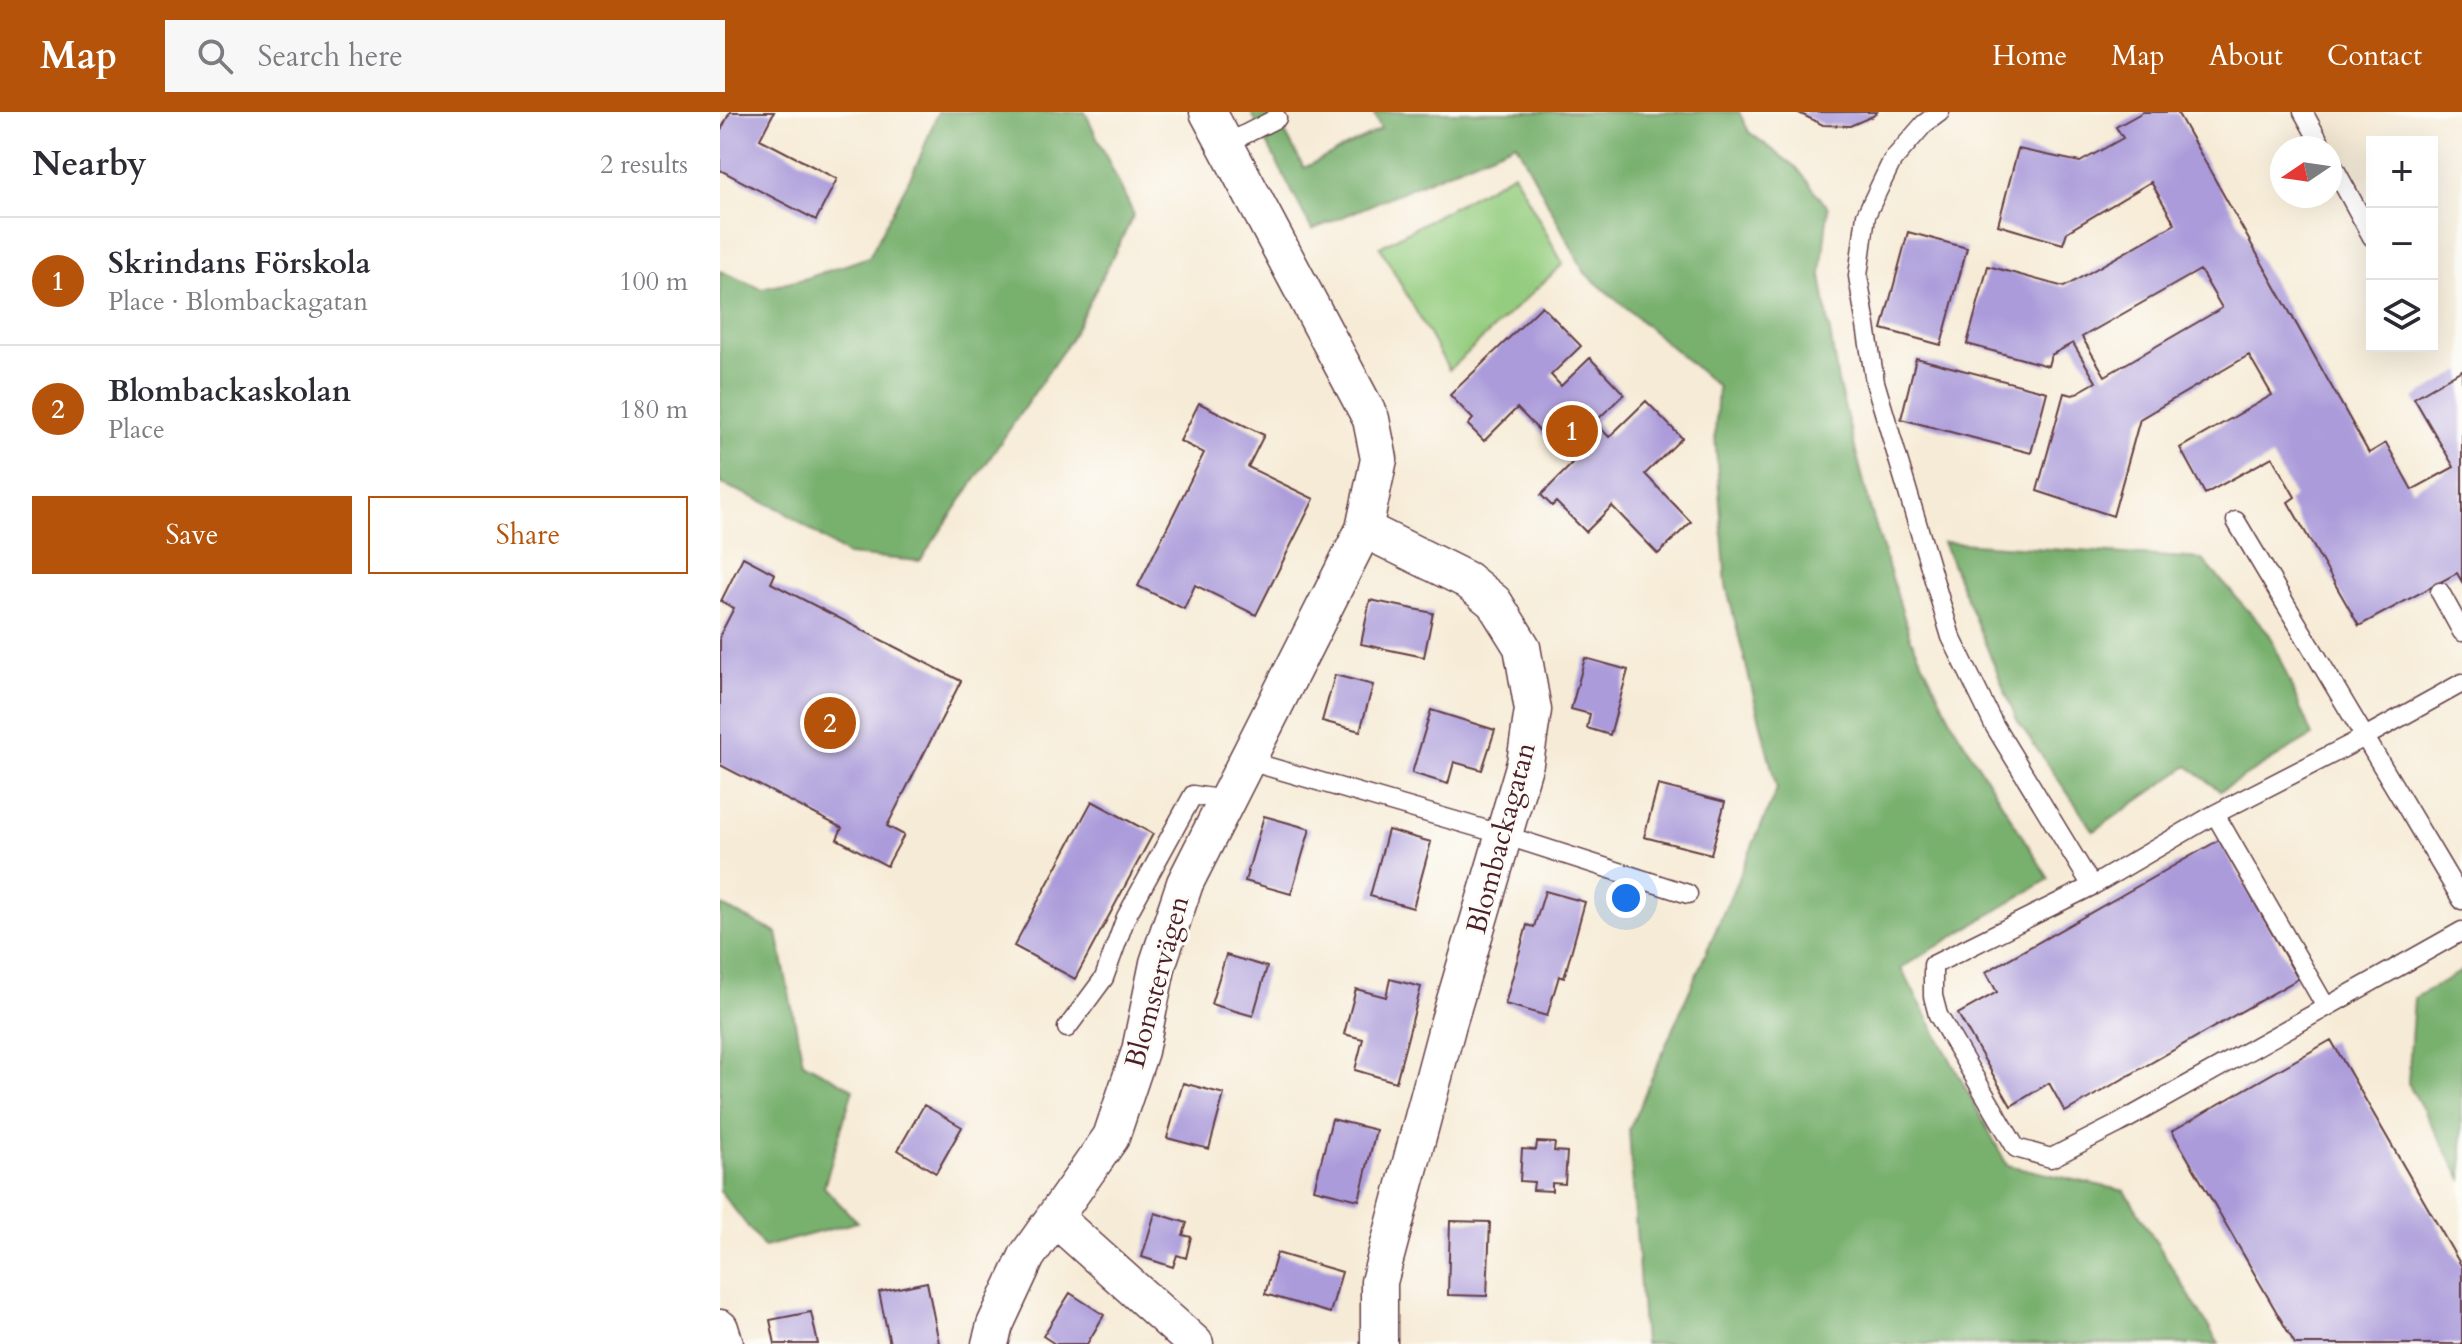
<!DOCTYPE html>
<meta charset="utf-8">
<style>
body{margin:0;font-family:Cardo,serif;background:#f7f7f7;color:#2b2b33}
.controls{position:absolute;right:24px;top:24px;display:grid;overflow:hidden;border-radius:0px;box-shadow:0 8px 32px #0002}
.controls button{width:72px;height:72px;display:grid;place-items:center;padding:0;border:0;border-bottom:2px solid #e1e1e2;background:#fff;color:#2b2b33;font:40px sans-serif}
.compass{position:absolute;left:1550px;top:24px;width:72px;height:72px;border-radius:50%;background:#fff;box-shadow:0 8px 32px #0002;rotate:257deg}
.you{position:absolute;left:906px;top:786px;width:28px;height:28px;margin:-20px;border:6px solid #fff;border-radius:50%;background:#1a73e8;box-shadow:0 0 0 12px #1a73e833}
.badge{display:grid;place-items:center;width:52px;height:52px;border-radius:50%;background:#b45309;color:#fff;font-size:26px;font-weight:700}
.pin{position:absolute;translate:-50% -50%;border:4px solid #fff;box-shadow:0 2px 8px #0006}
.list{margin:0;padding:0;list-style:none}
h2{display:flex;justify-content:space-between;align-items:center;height:104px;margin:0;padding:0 32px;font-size:34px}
h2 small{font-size:26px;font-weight:400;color:#7c7c81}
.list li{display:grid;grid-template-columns:52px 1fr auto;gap:24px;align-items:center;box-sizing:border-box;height:128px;padding:0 32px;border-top:2px solid #e1e1e2}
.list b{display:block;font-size:30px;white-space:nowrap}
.list p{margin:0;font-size:26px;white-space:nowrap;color:#7c7c81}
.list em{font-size:26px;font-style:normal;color:#7c7c81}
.actions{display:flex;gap:16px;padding:24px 32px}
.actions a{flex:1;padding:18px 0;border:2px solid #b45309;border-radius:0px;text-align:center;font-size:28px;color:#b45309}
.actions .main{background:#b45309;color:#fff}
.icon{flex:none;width:44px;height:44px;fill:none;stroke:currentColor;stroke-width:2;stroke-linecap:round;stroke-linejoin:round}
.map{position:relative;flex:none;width:1742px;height:1232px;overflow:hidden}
header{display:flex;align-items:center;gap:48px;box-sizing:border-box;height:112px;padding:0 40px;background:#b45309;color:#fff}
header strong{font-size:38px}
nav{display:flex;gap:44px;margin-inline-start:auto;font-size:28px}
.search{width:560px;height:72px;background:#f7f7f7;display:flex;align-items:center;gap:20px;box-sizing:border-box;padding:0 28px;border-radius:0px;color:#7c7c81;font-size:30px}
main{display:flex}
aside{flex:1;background:#fff}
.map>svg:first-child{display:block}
</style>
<header>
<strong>Map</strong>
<div class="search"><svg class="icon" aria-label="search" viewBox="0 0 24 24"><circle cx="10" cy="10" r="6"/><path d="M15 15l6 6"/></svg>Search here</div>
<nav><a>Home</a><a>Map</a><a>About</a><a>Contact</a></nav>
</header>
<main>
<aside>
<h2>Nearby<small>2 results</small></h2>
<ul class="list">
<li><span class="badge">1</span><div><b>Skrindans Förskola</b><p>Place · Blombackagatan</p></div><em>100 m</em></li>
<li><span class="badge">2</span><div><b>Blombackaskolan</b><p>Place</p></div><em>180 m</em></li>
</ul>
<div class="actions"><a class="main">Save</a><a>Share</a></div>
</aside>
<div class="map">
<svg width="1742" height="1232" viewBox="0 0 1742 1232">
<rect width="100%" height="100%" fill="#fdfcf7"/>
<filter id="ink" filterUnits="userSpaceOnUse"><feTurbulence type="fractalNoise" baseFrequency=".0125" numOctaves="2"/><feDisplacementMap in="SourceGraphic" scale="16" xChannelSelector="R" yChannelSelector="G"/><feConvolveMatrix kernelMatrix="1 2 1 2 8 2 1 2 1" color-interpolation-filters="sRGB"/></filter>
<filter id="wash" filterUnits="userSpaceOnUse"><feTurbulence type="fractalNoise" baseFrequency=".006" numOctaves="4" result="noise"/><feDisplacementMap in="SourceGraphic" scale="32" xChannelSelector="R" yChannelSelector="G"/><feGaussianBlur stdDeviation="1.8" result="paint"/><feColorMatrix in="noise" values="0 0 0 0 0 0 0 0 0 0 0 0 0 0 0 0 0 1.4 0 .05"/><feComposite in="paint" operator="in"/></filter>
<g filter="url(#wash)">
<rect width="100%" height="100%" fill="#f6ebd6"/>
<path fill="#95cd80" stroke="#707656" stroke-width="2" d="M794 61 843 152 729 258 660 135Z"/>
<path fill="#78b06e" stroke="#61684c" stroke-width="2" d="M218 0H365L414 103 350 228 200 449 127 443 60 397 0 371V159L42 177 84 167 149 145 198 50Z
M531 0H554L584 56 661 17 653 0H1019L1029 20 1077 56 1108 96 1101 163 1118 270 1151 398 1190 525 1234 614 1329 767 1181 856 1287 1053 1405 1079 1499 1232H924L909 1018 1057 677 1006 473 995 323 998 275 865 161 796 31 592 118Z
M1223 430 1482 447 1550 523 1592 624 1500 679 1468 654 1374 719 1297 608Z
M0 793 57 821 83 950 133 977 104 1075 137 1110 44 1135 0 1079Z
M1742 859V1067L1688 971 1694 886Z"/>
<g id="blocks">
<path fill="#ab9bda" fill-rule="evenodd" d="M10 0H54L40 27 117 67 96 108 0 58V20Z
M1077 0H1157L1153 4 1130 14 1103 13Z
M1423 0H1457L1649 341 1666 331 1692 378 1734 355 1694 286 1742 258V470L1737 461 1639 514 1568 390 1575 385 1552 345 1485 382 1460 336 1552 283 1529 243 1420 307 1393 404 1317 379 1344 281 1353 283 1376 270 1353 231 1331 243 1328 254 1247 232 1268 154 1344 175 1455 112 1431 70 1347 120 1343 132 1278 113 1298 37 1360 50 1403 26 1396 15ZM1480 158 1502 196 1385 264 1362 225Z
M1188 120 1247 136 1221 233 1162 217Z
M822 194 861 234 831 263 841 274 870 246 904 282 875 310 889 325 926 289 962 326 925 362 971 410 938 442 892 394 866 420 836 390 832 394 821 383 852 352 797 296 764 329 748 313 753 307 730 283Z
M1196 246 1327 280 1311 341 1181 307Z
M479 291 544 323 528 355 594 387 536 503 475 473 464 497 418 474 484 341 460 329Z
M23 445 55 462 51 471 241 569 167 714 184 723 167 754 117 727 122 716 0 653V523L14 496 1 489Z
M650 488 713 501 704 545 641 532Z
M865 546 908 558 890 623 867 616 870 602 851 597Z
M615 563 653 573 640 619 602 609Z
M711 598 775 618 762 658 734 650 728 672 692 661Z
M938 673 1005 690 991 742 924 725Z
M372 689 433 722 355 867 294 834Z
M544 704 590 717 571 782 525 769Z
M668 718 711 730 693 796 650 784Z
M1499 728 1578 867 1345 1000 1329 971 1291 994 1238 902 1277 880 1266 860Z
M825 779 865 790 844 866 839 864 827 904 785 892 807 813 814 815Z
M506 843 547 855 533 904 491 892Z
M670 867 701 875 676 970 635 958 643 927 624 922 636 877 666 885Z
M1611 928 1742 1155V1232H1575L1452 1019Z
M463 971 504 982 489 1037 447 1026Z
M204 993 242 1015 216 1061 178 1038Z
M612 1007 656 1018 639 1088 594 1077Z
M817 1030 835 1031 834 1039 847 1040 845 1072 832 1071V1079L813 1078 814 1070 800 1069 802 1037 816 1038Z
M435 1101 467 1111 463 1123 471 1125 466 1146 457 1143 453 1155 422 1145Z
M730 1109 770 1110 767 1184 728 1183Z
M557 1141 622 1160 610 1201 545 1182Z
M207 1170 219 1231 170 1232 159 1180Z
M350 1181 384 1203 367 1232H335L323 1224Z
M91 1200 98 1232H55L50 1208Z"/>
</g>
</g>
<g filter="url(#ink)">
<use href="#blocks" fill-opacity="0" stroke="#643e45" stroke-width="2"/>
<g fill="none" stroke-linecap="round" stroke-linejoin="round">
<defs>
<path id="lane" d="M1220 0 1204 12 1172 49 1146 103 1138 164 1155 270 1231 525 1274 613 1372 774 1213 853V884L1218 903 1296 1036 1331 1046 1398 1012 1742 819
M1583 0 1603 36
M506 32 557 6
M1610 48 1652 125
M1516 409 1742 788
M1720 480 1742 520
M525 648 784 723 968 782
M1495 702 1606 895
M1372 774 1495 702 1643 626 1742 571
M347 916 384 866 406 805 473 683 505 688"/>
<path id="street" d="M644 417 747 468 774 490 802 535 813 598 805 651 728 912 659 1170V1232
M335 1106 475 1232
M0 1216 5 1232
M270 1232 275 1213 307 1144 391 1025 420 939 438 851 465 771 644 417 659 347 651 307 488 0"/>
</defs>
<use href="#lane" stroke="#643e45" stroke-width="21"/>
<use href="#street" stroke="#643e45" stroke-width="39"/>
<use href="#lane" stroke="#fff" stroke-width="18"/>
<use href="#street" stroke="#fff" stroke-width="36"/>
</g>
</g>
<g text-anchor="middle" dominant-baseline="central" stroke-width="6" stroke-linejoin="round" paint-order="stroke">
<g font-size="28" fill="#4a1f2b" stroke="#fdfcf7">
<text transform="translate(781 726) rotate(-75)">Blombackagatan</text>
<text transform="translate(437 870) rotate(-75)">Blomstervägen</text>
</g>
</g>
</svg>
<div class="controls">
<button>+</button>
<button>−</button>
<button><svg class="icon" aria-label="layers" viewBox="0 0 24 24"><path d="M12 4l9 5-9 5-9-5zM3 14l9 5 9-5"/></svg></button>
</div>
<svg class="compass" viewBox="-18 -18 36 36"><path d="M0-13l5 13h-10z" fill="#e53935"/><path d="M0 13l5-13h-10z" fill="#7c7c81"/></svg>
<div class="you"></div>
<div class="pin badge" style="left:852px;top:319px">1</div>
<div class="pin badge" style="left:110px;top:611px">2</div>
</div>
</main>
